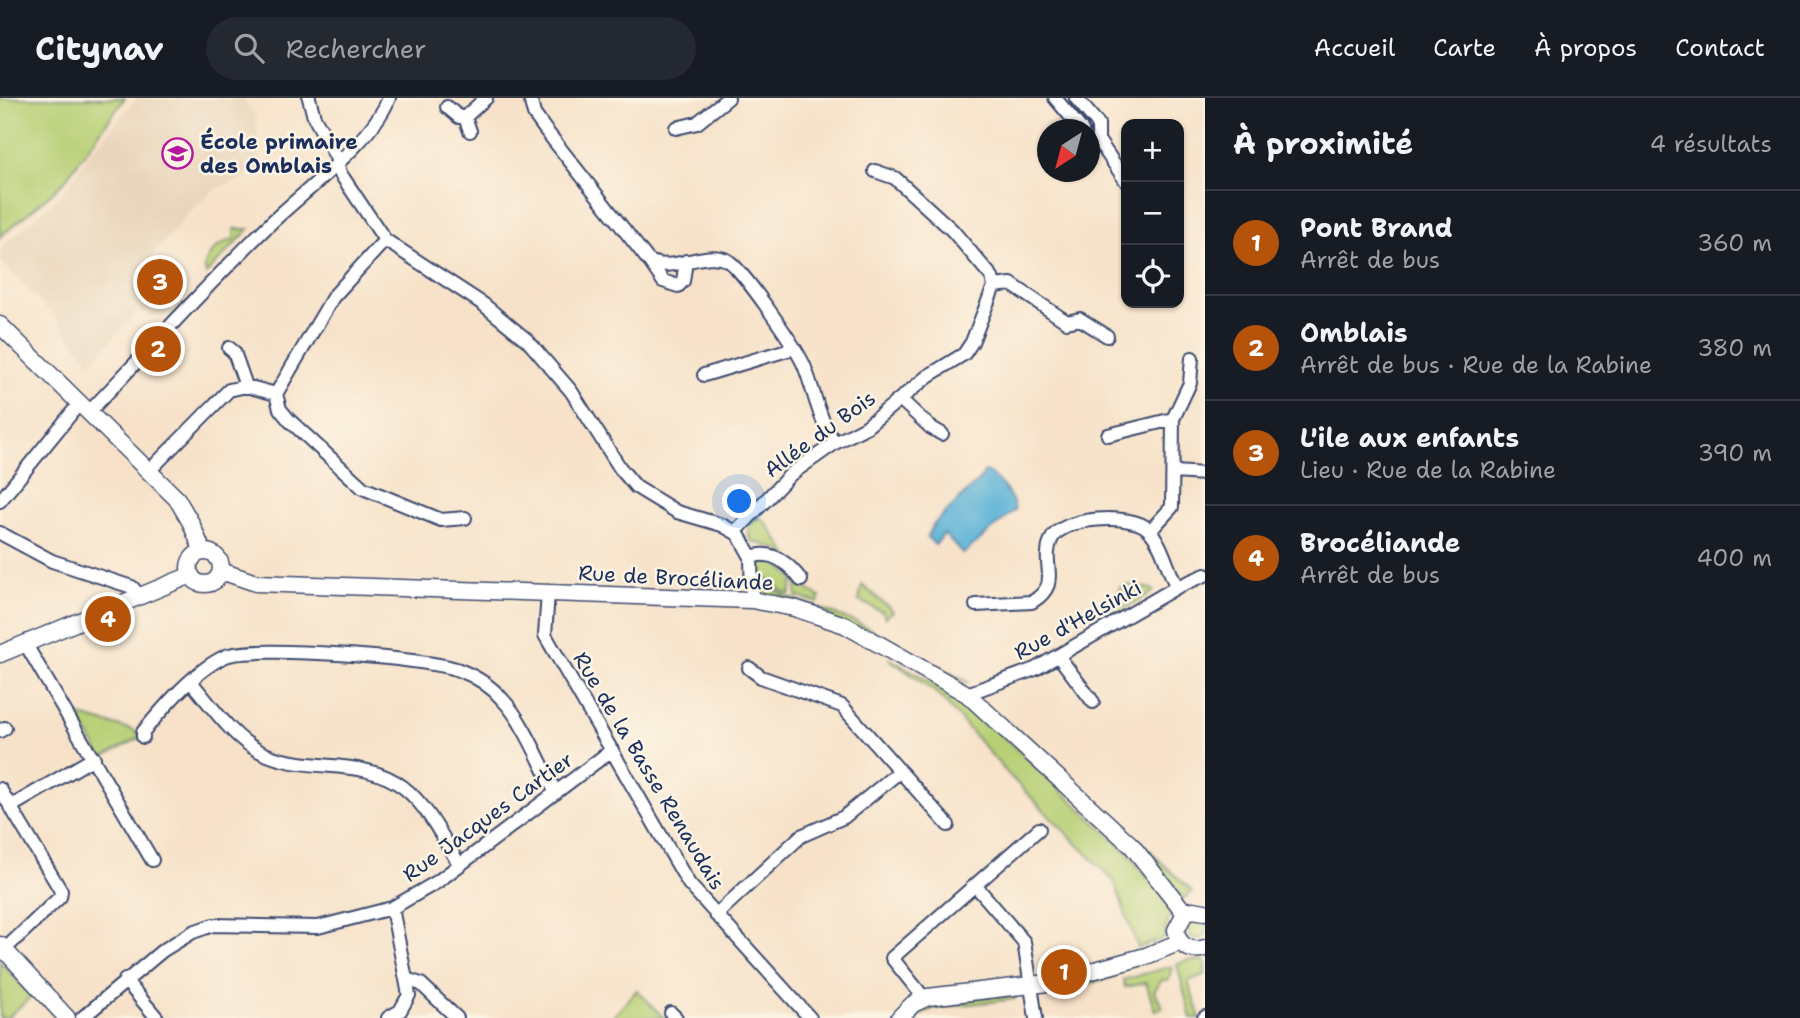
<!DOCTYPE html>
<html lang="fr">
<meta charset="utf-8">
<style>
body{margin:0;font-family:"Shantell Sans",sans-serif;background:#242831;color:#f1f3f6}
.controls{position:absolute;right:21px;top:21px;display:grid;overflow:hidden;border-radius:14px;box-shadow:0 2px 5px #0004}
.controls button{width:63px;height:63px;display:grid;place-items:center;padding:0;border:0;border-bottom:2px solid #363941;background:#171b24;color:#f1f3f6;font:35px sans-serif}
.compass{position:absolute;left:1037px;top:21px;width:63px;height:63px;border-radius:50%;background:#171b24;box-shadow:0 2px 5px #0004;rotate:216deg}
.you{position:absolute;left:740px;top:404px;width:24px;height:24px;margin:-18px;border:5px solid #fff;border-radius:50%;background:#1a73e8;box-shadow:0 0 0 10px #1a73e833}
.badge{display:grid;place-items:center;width:46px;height:46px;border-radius:50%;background:#b45309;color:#fff;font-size:23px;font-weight:700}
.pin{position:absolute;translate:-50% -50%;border:4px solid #fff;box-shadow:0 2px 7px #0006}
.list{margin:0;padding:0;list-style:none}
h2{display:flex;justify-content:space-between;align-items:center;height:91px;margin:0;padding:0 28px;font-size:30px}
h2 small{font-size:23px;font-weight:400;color:#9ea1a6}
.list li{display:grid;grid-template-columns:46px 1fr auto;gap:21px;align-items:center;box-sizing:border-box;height:105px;padding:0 28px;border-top:2px solid #363941}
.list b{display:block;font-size:26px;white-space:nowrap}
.list p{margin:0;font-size:23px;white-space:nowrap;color:#9ea1a6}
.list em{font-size:23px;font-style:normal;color:#9ea1a6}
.icon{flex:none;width:38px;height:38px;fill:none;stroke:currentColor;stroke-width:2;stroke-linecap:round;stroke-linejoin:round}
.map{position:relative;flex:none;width:1205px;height:920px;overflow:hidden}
header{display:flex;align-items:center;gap:42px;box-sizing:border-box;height:98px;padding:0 35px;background:#171b24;border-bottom:2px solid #363941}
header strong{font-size:33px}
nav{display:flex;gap:38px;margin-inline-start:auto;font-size:24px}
.search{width:490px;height:63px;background:#242831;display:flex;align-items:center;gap:18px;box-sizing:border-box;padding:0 24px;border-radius:38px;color:#9ea1a6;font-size:26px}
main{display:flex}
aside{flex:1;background:#171b24}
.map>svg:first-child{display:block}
</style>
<header>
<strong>Citynav</strong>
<div class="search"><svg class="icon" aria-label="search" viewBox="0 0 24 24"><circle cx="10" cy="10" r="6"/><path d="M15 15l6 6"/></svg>Rechercher</div>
<nav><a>Accueil</a><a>Carte</a><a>À propos</a><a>Contact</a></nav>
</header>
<main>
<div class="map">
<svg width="1205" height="920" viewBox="0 0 1205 920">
<rect width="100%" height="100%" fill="#fcf5e5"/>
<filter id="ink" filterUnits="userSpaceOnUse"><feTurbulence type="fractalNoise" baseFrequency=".0143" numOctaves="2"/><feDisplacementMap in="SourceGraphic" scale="14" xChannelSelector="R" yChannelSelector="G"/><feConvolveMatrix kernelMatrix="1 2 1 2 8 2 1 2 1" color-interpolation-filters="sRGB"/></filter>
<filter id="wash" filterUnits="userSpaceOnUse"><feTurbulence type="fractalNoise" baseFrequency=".00686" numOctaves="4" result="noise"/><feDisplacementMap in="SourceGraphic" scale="28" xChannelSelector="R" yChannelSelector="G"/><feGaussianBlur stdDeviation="1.57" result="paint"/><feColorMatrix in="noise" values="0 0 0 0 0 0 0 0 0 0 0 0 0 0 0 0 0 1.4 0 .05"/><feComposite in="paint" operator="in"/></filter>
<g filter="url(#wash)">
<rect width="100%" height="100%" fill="#f7e2c9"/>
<path fill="#e9d4b9" d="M137 0H242L255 17 262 75H248L243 81 215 91 189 114 125 190 137 211 134 217 91 265 52 217 0 162V151L62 96 91 54Z"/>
<path fill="#b7cf74" stroke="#697f69" stroke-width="2" d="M0 0H125L62 86 0 139Z
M234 131H249L206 176C200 160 219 145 234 141Z
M754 419 764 422 797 469 779 452 750 442 748 431Z
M774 463 794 481 790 496 784 495 764 478H758L762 467Z
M765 482 782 497 856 524 969 585 768 497 759 483Z
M797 485 820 499 818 505 796 498Z
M862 487 893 513 885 520 883 514 859 503Z
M1128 487 1153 491V494L1116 516 1114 501 1121 488Z
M888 560 963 601 1126 753 1171 810 1164 840 1138 850 1114 783 1009 677 938 596Z
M77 617 133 632 141 639 102 660Z
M1142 746 1191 792 1192 794 1182 801Z
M1188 832a9 9 0 1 1 18 0a9 9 0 1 1-18 0Z
M1188 862 1205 863V877L1188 883 1200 920H1191L1177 866Z
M0 864 32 898 7 920H0Z
M1172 868 1169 882H1162L1154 893 1163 909 1155 913 1146 885 1125 889 1123 882Z
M1114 874 1115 878 1053 896 1051 890Z
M637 892 664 920H612Z
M1014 895 1015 901 934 910 914 920H905L921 908Z"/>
<path fill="#58b1d6" stroke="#3a709a" stroke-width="2" d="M985 373C998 381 1013 397 1015 412L963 456 944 436 935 447 927 439 933 427 981 380Z"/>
</g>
<g filter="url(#ink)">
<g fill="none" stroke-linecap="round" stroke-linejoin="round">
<defs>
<path id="minor" d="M309 0 314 19 336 59 340 75 385 142 483 206 528 243 571 293 620 370 636 389 677 414 722 427 738 436 751 459 752 502
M530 0 534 16 544 30 648 162C671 177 703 151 727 162 741 169 799 253 805 270 815 296 819 322 835 345
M1055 0 1082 32
M1076 0 1098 26V42L1126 83
M447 9 459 19H465L470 33
M465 19 486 0
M676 30 697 25 728 0
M650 164 663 183 678 188 683 183 686 163
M994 188 1011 186 1067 224 1080 221 1107 238
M229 250 234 254 246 288
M704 277 794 250
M276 296 280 311 289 322 363 390 441 422 465 420
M276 296 333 199 385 142
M900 301 930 329 942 336
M88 315C150 251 209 184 273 123 307 91 373 42 389 0
M1173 321 1190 285 1192 260
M1108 337 1173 321 1172 409 1150 433
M149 373 229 292 246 288 276 296
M1174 374 1205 376
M0 403 79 306
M735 434 791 376 835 345 866 329 928 278 964 256 972 244 994 188 992 179 952 132 895 80 875 73
M0 435 52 463 132 489 140 498
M751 459C772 451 789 466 801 482
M548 495 545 537 689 786 810 920
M976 507 1032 504C1063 485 1040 468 1051 442 1061 418 1132 415 1148 431 1163 446 1167 471 1177 489
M25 545 152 762
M1059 559 1093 604
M749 570 761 579 842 608 948 727
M191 584C211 607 232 639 259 653 303 677 361 657 403 689 428 708 443 741 459 766
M967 596 1035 571 1177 489 1205 477
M0 633 5 630
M143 639V634C164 609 196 571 226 558 253 547 430 560 459 572 475 578 492 589 503 602 524 624 541 667 556 695
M0 691 61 793 60 799 4 852
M10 709 94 660
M975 787 1024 844 1036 920
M716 817 801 738 844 719 899 674
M125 882 157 920
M409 882 421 886 457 920
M924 900 892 860 1039 731
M671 915 676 920
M82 920 162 853 193 834 213 827 318 829 392 810 437 784 612 652
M388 920 400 913 409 897 392 810
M1204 920 1205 919"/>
<path id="tertiary" d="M0 227 177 401 191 425 203 454
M189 470a16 16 0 1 1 32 0a16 16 0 1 1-32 0Z
M221 473 256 485 752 502 794 510 845 527 967 596 1132 748 1185 815
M0 556 191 477
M1205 814 1193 812 1185 815 1176 832C1178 847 1190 855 1205 850
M0 847 67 920
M899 920 913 906 928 899 1048 885 1146 858 1180 844"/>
</defs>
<use href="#minor" stroke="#3c4a6e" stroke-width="16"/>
<use href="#tertiary" stroke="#3c4a6e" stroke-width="19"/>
<use href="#minor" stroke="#fff" stroke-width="12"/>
<use href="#tertiary" stroke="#fff" stroke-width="16"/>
</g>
</g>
<defs>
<symbol id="school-ring" viewBox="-11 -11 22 22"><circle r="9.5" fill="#fcf5e5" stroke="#b5179e" stroke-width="1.5"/><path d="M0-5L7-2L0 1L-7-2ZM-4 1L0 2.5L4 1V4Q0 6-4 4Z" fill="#b5179e"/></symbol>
</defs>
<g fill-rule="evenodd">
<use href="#school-ring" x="160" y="38" width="35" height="35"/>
</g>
<g text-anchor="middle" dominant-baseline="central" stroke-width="5" stroke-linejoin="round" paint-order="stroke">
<g font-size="21" font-weight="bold" fill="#1b2f5e" stroke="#fcf5e5" text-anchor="start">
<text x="200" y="44">École primaire<tspan x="200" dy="24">des Omblais</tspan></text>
</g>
<g font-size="21" fill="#1b2f5e" stroke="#fcf5e5">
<text transform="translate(820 336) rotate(-36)">Allée du Bois</text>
<text transform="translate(676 480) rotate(3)">Rue de Brocéliande</text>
<text transform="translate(1078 522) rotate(-29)">Rue d'Helsinki</text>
<text transform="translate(649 673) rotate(59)">Rue de la Basse Renaudais</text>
<text transform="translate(488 719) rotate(-36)">Rue Jacques Cartier</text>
</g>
</g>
</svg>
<div class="controls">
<button>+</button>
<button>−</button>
<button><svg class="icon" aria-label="locate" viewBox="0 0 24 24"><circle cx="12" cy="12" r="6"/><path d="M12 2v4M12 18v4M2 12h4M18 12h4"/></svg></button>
</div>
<svg class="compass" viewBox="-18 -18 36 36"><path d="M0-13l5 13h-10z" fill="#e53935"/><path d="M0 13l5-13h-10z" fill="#9ea1a6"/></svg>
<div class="you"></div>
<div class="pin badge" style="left:1064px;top:874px">1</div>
<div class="pin badge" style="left:158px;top:251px">2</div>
<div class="pin badge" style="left:160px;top:184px">3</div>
<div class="pin badge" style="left:108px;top:521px">4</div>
</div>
<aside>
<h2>À proximité<small>4 résultats</small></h2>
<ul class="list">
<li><span class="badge">1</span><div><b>Pont Brand</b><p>Arrêt de bus</p></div><em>360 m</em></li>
<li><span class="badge">2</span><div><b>Omblais</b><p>Arrêt de bus · Rue de la Rabine</p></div><em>380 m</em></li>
<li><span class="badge">3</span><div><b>L'ile aux enfants</b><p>Lieu · Rue de la Rabine</p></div><em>390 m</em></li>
<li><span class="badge">4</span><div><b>Brocéliande</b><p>Arrêt de bus</p></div><em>400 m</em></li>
</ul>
</aside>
</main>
